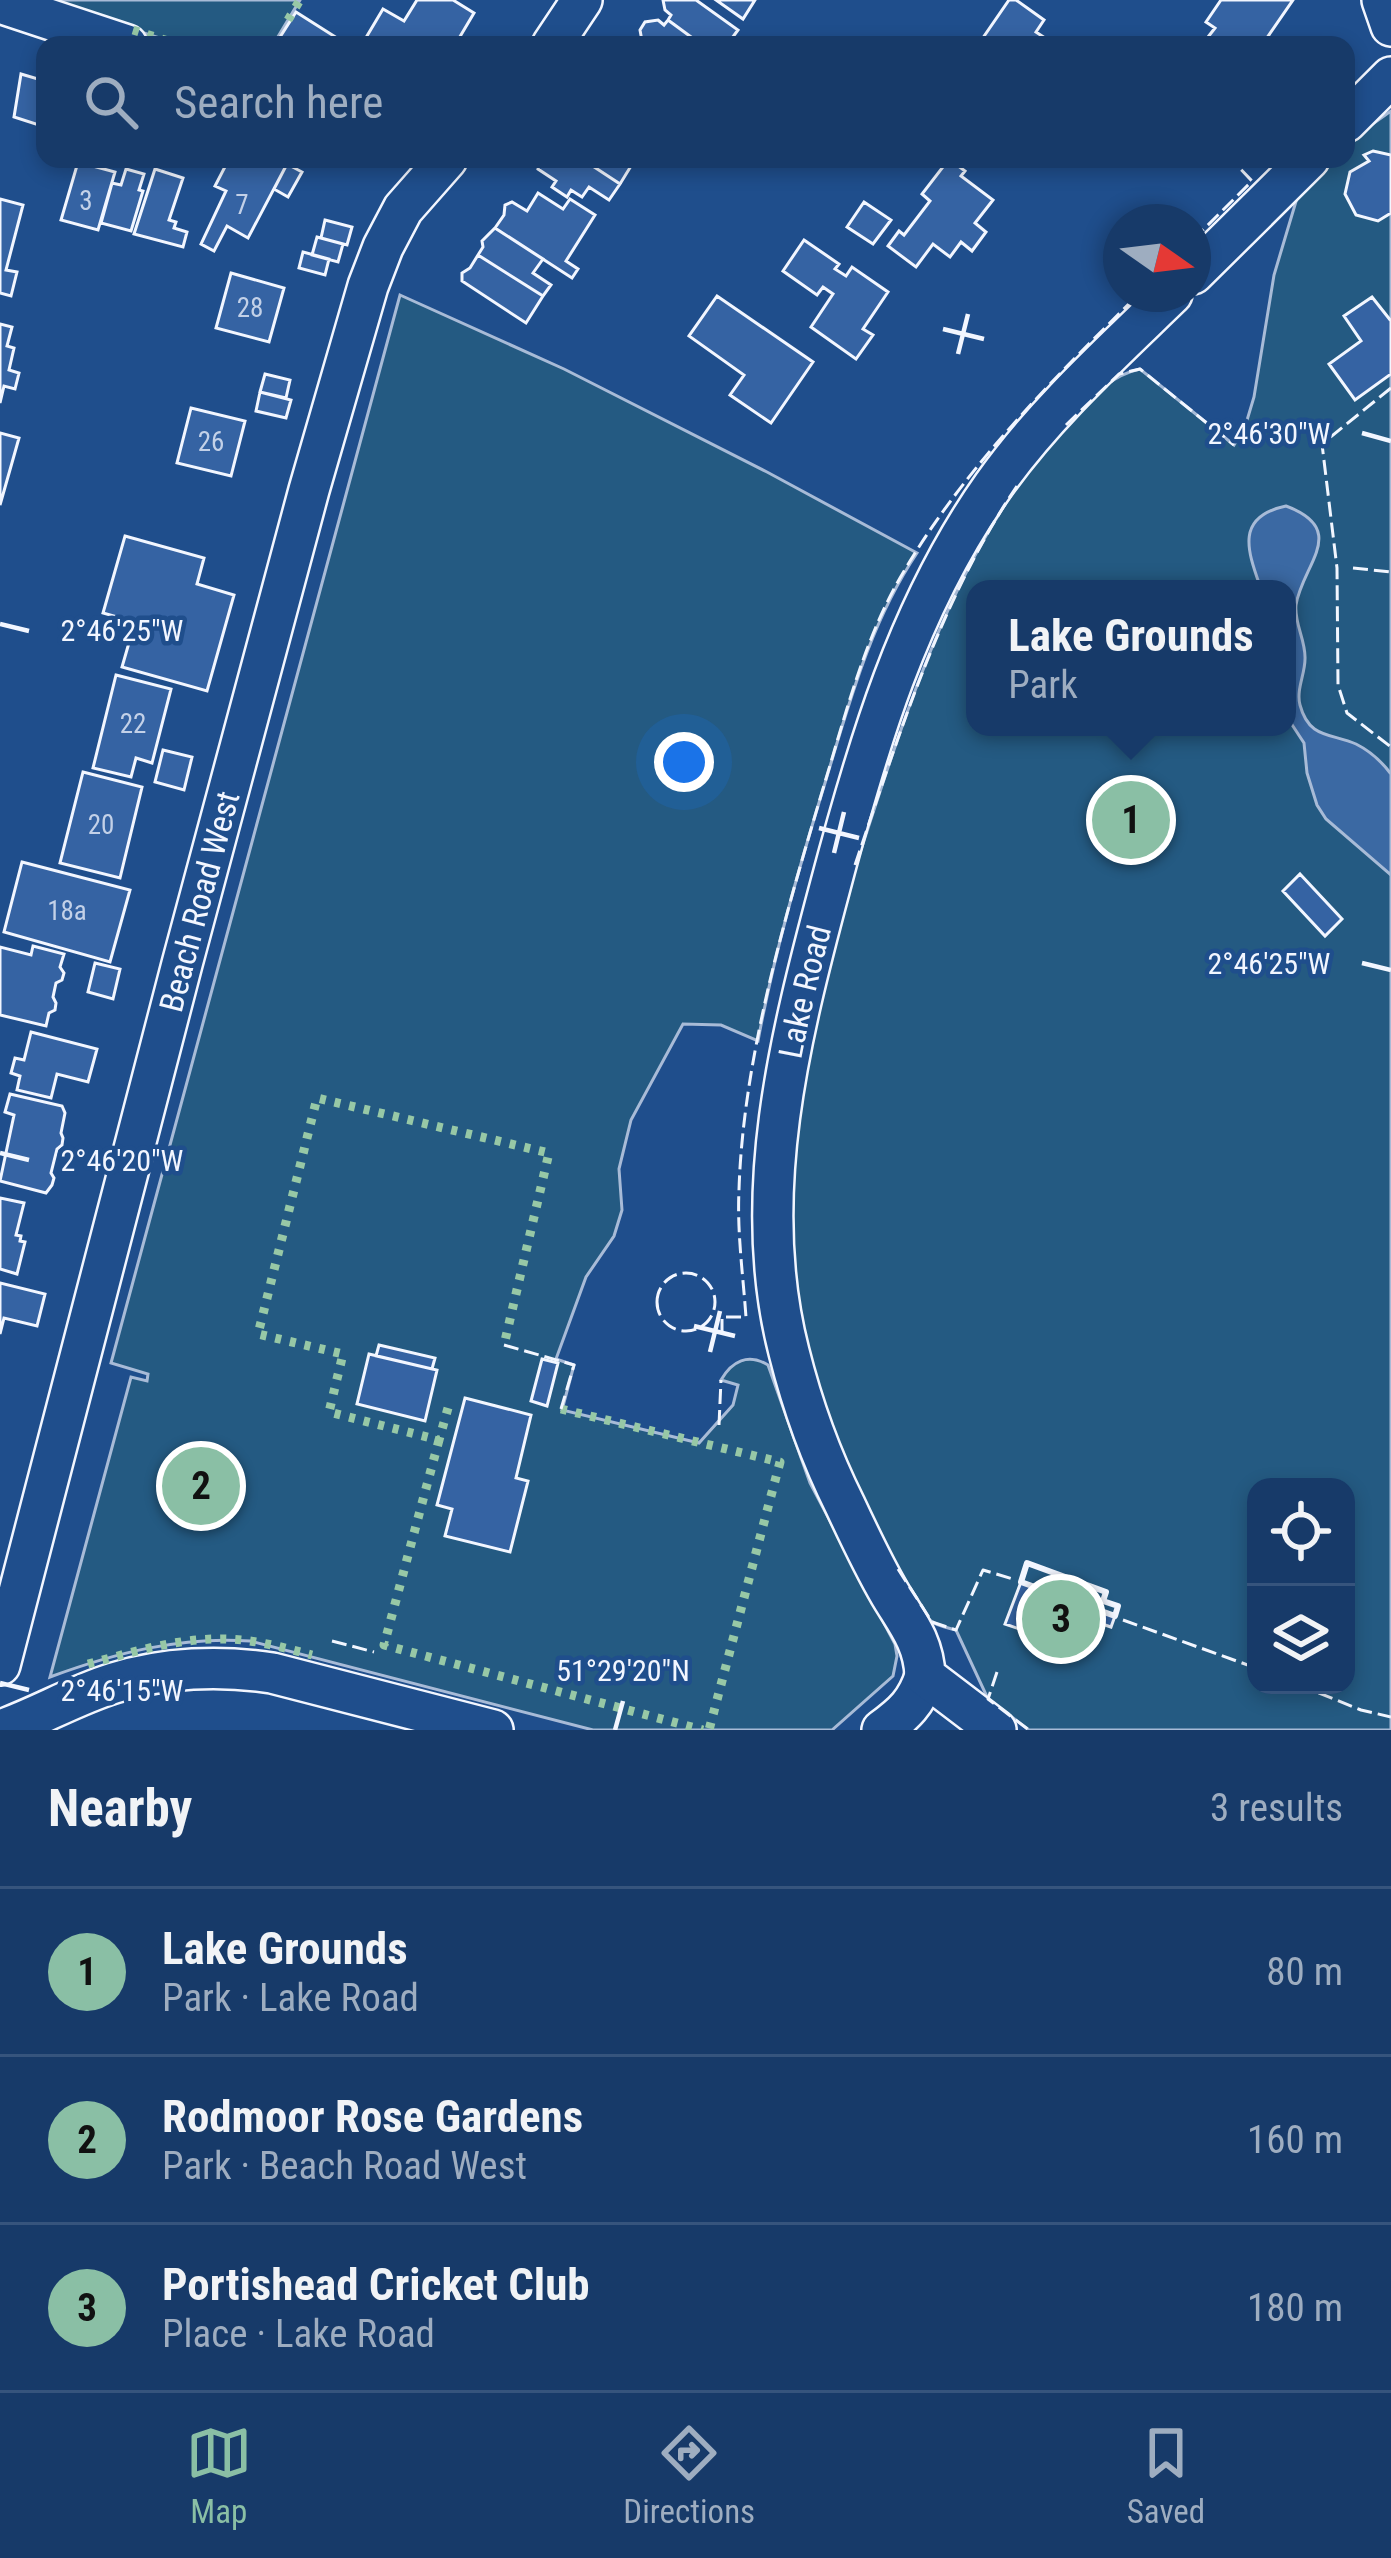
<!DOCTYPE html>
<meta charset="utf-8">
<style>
body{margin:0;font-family:"Roboto Condensed",sans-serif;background:#244571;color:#f1f3f6}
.controls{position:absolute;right:36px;bottom:36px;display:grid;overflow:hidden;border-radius:24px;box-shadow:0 6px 18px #0003}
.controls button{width:108px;height:108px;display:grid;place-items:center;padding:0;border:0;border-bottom:3px solid #36547d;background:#173a69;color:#f1f3f6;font:60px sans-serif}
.compass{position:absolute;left:1103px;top:204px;width:108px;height:108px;border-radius:50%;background:#173a69;box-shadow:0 6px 18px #0003;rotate:104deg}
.you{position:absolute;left:684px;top:762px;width:42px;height:42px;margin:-30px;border:9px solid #fff;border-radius:50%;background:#1a73e8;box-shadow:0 0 0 18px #1a73e833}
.badge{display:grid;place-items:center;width:78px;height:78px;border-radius:50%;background:#8abfa5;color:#111;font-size:39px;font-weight:700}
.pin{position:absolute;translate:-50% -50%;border:6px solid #fff;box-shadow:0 3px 12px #0006}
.popup{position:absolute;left:966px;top:580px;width:330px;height:156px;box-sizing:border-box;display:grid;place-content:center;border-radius:24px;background:#173a69;filter:drop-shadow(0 3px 9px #0005);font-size:39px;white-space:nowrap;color:#9eadc0}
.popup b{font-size:45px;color:#f1f3f6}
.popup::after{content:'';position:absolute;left:50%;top:100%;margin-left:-24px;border:24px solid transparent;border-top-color:#173a69}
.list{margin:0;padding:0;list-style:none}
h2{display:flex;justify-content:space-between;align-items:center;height:156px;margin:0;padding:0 48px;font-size:51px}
h2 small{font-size:39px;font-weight:400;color:#9eadc0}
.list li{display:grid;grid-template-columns:78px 1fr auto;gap:36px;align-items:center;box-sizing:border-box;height:168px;padding:0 48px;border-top:3px solid #36547d}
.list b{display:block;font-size:45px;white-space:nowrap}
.list p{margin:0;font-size:39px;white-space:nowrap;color:#9eadc0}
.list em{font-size:39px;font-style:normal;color:#9eadc0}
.icon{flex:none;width:66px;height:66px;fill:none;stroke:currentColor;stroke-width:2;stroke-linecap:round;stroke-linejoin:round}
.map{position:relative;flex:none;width:1391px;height:1730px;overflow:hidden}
.search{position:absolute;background:#173a69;box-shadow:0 6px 18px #0003;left:36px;right:36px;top:36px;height:132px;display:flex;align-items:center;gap:30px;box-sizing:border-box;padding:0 42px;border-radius:24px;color:#9eadc0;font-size:45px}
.sheet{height:660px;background:#173a69}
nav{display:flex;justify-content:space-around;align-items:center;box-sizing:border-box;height:168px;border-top:3px solid #36547d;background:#173a69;font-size:33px;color:#9eadc0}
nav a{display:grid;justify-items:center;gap:6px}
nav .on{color:#8abfa5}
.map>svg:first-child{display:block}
</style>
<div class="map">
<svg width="1391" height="1730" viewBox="0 0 1391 1730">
<rect width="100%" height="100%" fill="#1f4e8c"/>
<path fill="#245a82" stroke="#a8bbd7" stroke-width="3" fill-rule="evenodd" d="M42 0H300L273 45H181Z
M1391 111V1730H1029L988 1699 956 1630C949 1628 937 1626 931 1621 925 1616 920 1604 916 1598 898 1570 880 1542 866 1512 826 1424 793 1330 790 1233 785 1096 829 946 872 816 917 678 967 530 1069 422 1091 399 1108 376 1140 369L1234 445 1245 427 1254 397 1274 275 1297 198 1329 159H1346V143ZM975 589H1287V727H975ZM1256 1487H1346V1685H1256Z
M400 295 564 369 767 472 917 553C870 623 849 704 825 783 799 868 774 954 758 1041L721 1025 683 1024 631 1120 619 1169 622 1210 614 1236 586 1277 556 1359 574 1365 562 1410 699 1443 733 1405 738 1385 721 1380C732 1361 748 1353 768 1365L810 1483 895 1644 897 1656 893 1676 832 1730H593L250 1641C181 1636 115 1653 50 1677L131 1377 147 1381 148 1374 111 1363Z"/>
<path fill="#3b69a3" stroke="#a8bbd7" stroke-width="3" d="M1286 506C1350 530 1302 565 1296 605 1294 623 1306 641 1305 659 1305 674 1296 690 1300 705 1309 739 1331 733 1356 744 1370 751 1382 762 1391 774V875L1326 819 1317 805 1307 773 1304 743 1287 717V589H1261C1248 552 1234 517 1286 506Z"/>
<path fill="#3563a3" stroke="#f2f6ff" stroke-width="3" d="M417 0H453L474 13 455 45H449L439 39 435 45H371L364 41 383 9 404 21Z
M663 0H696L738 30 727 45H702L668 20 671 15 665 10Z
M716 0H755L743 19Z
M1009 0H1016L1044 20 1036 32 1048 40 1045 45H978Z
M1221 0H1293L1262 45H1219L1208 37 1215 28 1206 22Z
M296 12 348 45H275Z
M658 20 664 25 668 20 702 45H647L642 41 640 30 645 22Z
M21 74 45 81V127L14 117Z
M1373 151 1391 155V213L1378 221 1356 215 1345 194 1350 172 1369 161 1364 155Z
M229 159H281L287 164 248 238 227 226 214 251 201 244 226 191 215 186Z
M541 159H582L620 184 609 200 589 187 582 197 571 190 567 197 552 187 556 181 538 169Z
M582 159H619L631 166 620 184Z
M949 159 965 171 961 176 993 200 975 223 986 232 972 251 961 242 950 257 933 244 916 267 888 246 899 231 904 235 930 201 922 194Z
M78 162 115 172 98 230 61 220Z
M287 164 302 172 288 197 274 189Z
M126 169 144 174 139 190 143 191 131 231 101 223 112 183 121 185Z
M155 169 183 178 169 220 176 222 174 228 187 232 183 247 134 234Z
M538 193 563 209 570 199 595 215 566 261 578 269 572 278 495 228 504 215 505 205 512 202 527 211Z
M0 199 23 205 6 270 17 272 11 296 0 293Z
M864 202 891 220 873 244 847 227Z
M325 220 352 227 347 245 321 238Z
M495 228 543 259 533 273 551 285 543 296 478 255 483 247 482 241Z
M317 237 343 244 338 262 312 255Z
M804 240 839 264 835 269 846 276 852 267 888 292 863 329 873 335 856 359 811 327 833 294 823 287 817 295 783 271Z
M303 252 329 259 325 275 299 268Z
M478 255 543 296 526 323 462 281V273L470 268Z
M231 273 284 288 269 342 216 328Z
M717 296 813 362 771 423 730 395 744 375 689 336Z
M1372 297 1391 321V374L1355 400 1329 364 1361 341 1344 316Z
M0 324 12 327 7 346 14 348 9 370 19 373 15 389 4 386 0 403Z
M265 374 290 380 286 398 260 392Z
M260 392 291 400 286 418 256 411Z
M191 408 245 421 231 476 177 463Z
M0 433 19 438 0 505Z
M125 536 204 558 197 584 234 595 207 691 122 667 135 622 103 613Z
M116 675 171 689 152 763 136 758 131 777 93 768Z
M163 750 192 757 184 790 155 782Z
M83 772 142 787 120 878 60 863Z
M22 862 130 890 110 962 4 932Z
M1300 874 1342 919 1325 936 1283 891Z
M33 946 64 954 60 967 64 973 62 980 56 983 53 997 56 1003 55 1010 49 1013 46 1026 0 1015V947L31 955Z
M95 963 120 969 113 999 88 992Z
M31 1032 97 1049 88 1082 57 1074 51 1098 17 1090 20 1076 11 1073 15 1058 24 1060Z
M10 1094 62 1106 65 1113 61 1133 63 1138 62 1145 57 1149 51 1173 54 1178 52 1185 46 1193 0 1181 14 1115 5 1112Z
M0 1198 24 1203 16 1235 21 1236 20 1241 25 1242 17 1274 0 1269Z
M0 1283 45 1294 37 1326 4 1318 0 1334Z
M379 1345 435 1358 432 1369 376 1356Z
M369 1354 437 1370 425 1421 357 1404Z
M542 1359 558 1363 547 1406 531 1401Z
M465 1398 531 1415 516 1478 528 1481 510 1552 445 1536 452 1509 437 1505Z
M1021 1582 1115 1616 1111 1627 1096 1622 1086 1652 1005 1624Z"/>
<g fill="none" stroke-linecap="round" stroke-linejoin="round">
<defs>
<g id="minor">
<path d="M1382 0 1391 26"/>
<path d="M0 3 127 45"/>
<path d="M552 45 582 0"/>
<path d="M1346 122 1391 77"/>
<path d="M1193 274 1309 159"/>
<path id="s1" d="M0 1665 182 964 309 490 368 286 383 247 403 209 447 159"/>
<path d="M1 1730C40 1716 75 1695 114 1683 164 1667 221 1665 272 1673L493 1730"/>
<path d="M882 1730C904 1714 917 1702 925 1676"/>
<path id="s2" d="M996 1730 925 1676C924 1642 906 1621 890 1594 873 1565 859 1535 845 1505 821 1457 802 1404 789 1352 749 1197 790 1037 830 887 867 747 908 606 993 486 1044 414 1109 355 1172 294"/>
</g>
</defs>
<use href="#minor" stroke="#f2f6ff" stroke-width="44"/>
<use href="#minor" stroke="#1f4e8c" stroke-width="39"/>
<path stroke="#97c8a6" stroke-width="9" stroke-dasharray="6 9" stroke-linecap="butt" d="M288 20 300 0
M133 30 181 45
M448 1408 439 1440 329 1412 343 1354 258 1334 317 1098 549 1153 504 1345
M561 1409 780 1462 709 1730
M439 1440 384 1645 703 1730
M88 1664C130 1653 174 1639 218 1639 250 1638 281 1647 312 1655"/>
<path stroke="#f2f6ff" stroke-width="3" stroke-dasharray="15 6" stroke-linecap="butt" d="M1193 240 1252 181 1231 159
M1391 388 1322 444 1337 568 1338 685 1347 713 1391 747
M1066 425 1119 374 1140 369 1234 445
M1353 568 1391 572
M855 865C899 735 940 600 1017 486
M657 1302a29 29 0 1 1 58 0a29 29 0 1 1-58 0Z
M722 1334V1317H746C743 1275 737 1232 739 1190 743 1056 787 910 825 782 846 713 864 641 900 578 962 470 1051 381 1139 294
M504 1345 574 1365 561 1409
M719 1425 721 1380
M898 1569 932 1622 956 1630 983 1570 1013 1579
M1123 1620 1256 1668
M332 1641 374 1652
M997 1672 988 1699 1029 1730
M1299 1685 1361 1710 1391 1717"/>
<path stroke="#f2f6ff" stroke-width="6" d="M1027 1563 1106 1592 1103 1601 1118 1606 1115 1616 1021 1582Z"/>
</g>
<path fill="none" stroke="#f2f6ff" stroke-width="4.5" d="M943 329 984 339M958 354 968 314M1362 433 1391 441M0 624 29 631M819 828 859 838M834 853 844 812M1362 963 1391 970M0 1153 29 1160M694 1326 735 1336M710 1352 720 1311M0 1683 29 1690M615 1730 623 1701"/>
<g text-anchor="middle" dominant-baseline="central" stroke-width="9" stroke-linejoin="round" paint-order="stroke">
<g font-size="27" fill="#c3d1e8">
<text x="86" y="201">3</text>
<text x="242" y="205">7</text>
<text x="250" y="308">28</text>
<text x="211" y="442">26</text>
<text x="133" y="724">22</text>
<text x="101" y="825">20</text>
<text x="67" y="911">18a</text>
</g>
<g font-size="33" fill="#f2f6ff" stroke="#1f4e8c">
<text stroke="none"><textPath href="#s1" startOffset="789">Beach Road West</textPath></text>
<text stroke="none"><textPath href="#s2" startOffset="807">Lake Road</textPath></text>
</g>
</g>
<g font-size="30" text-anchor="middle" fill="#f2f6ff" stroke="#1f4e8c" stroke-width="9" stroke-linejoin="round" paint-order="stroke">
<text x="1269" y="444">2°46'30"W</text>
<text x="122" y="641">2°46'25"W</text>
<text x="1269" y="974">2°46'25"W</text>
<text x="122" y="1171">2°46'20"W</text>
<text x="623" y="1681">51°29'20"N</text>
<text x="122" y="1701">2°46'15"W</text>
</g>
</svg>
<div class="controls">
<button><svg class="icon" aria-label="locate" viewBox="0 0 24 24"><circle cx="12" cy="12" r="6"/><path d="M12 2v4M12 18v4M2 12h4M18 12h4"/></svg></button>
<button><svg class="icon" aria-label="layers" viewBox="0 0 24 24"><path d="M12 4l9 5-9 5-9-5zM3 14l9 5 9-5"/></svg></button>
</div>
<svg class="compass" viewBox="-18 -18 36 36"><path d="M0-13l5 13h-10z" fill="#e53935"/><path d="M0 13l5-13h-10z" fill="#9eadc0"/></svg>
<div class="you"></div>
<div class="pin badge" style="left:1131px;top:820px">1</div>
<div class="popup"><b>Lake Grounds</b>Park</div>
<div class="pin badge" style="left:201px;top:1486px">2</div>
<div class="pin badge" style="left:1061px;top:1619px">3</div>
<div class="search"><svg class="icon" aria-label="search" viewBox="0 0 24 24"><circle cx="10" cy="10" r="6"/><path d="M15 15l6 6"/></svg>Search here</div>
</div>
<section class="sheet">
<h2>Nearby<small>3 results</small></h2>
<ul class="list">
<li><span class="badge">1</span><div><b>Lake Grounds</b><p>Park · Lake Road</p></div><em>80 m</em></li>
<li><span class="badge">2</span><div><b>Rodmoor Rose Gardens</b><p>Park · Beach Road West</p></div><em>160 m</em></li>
<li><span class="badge">3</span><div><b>Portishead Cricket Club</b><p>Place · Lake Road</p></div><em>180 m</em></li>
</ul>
</section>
<nav>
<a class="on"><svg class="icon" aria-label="map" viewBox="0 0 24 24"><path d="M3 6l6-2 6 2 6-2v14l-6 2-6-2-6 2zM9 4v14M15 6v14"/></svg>Map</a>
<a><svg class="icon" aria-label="directions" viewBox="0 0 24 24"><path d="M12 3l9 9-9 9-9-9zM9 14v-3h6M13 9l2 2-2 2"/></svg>Directions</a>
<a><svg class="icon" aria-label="saved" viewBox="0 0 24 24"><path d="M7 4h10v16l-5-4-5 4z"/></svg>Saved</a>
</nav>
